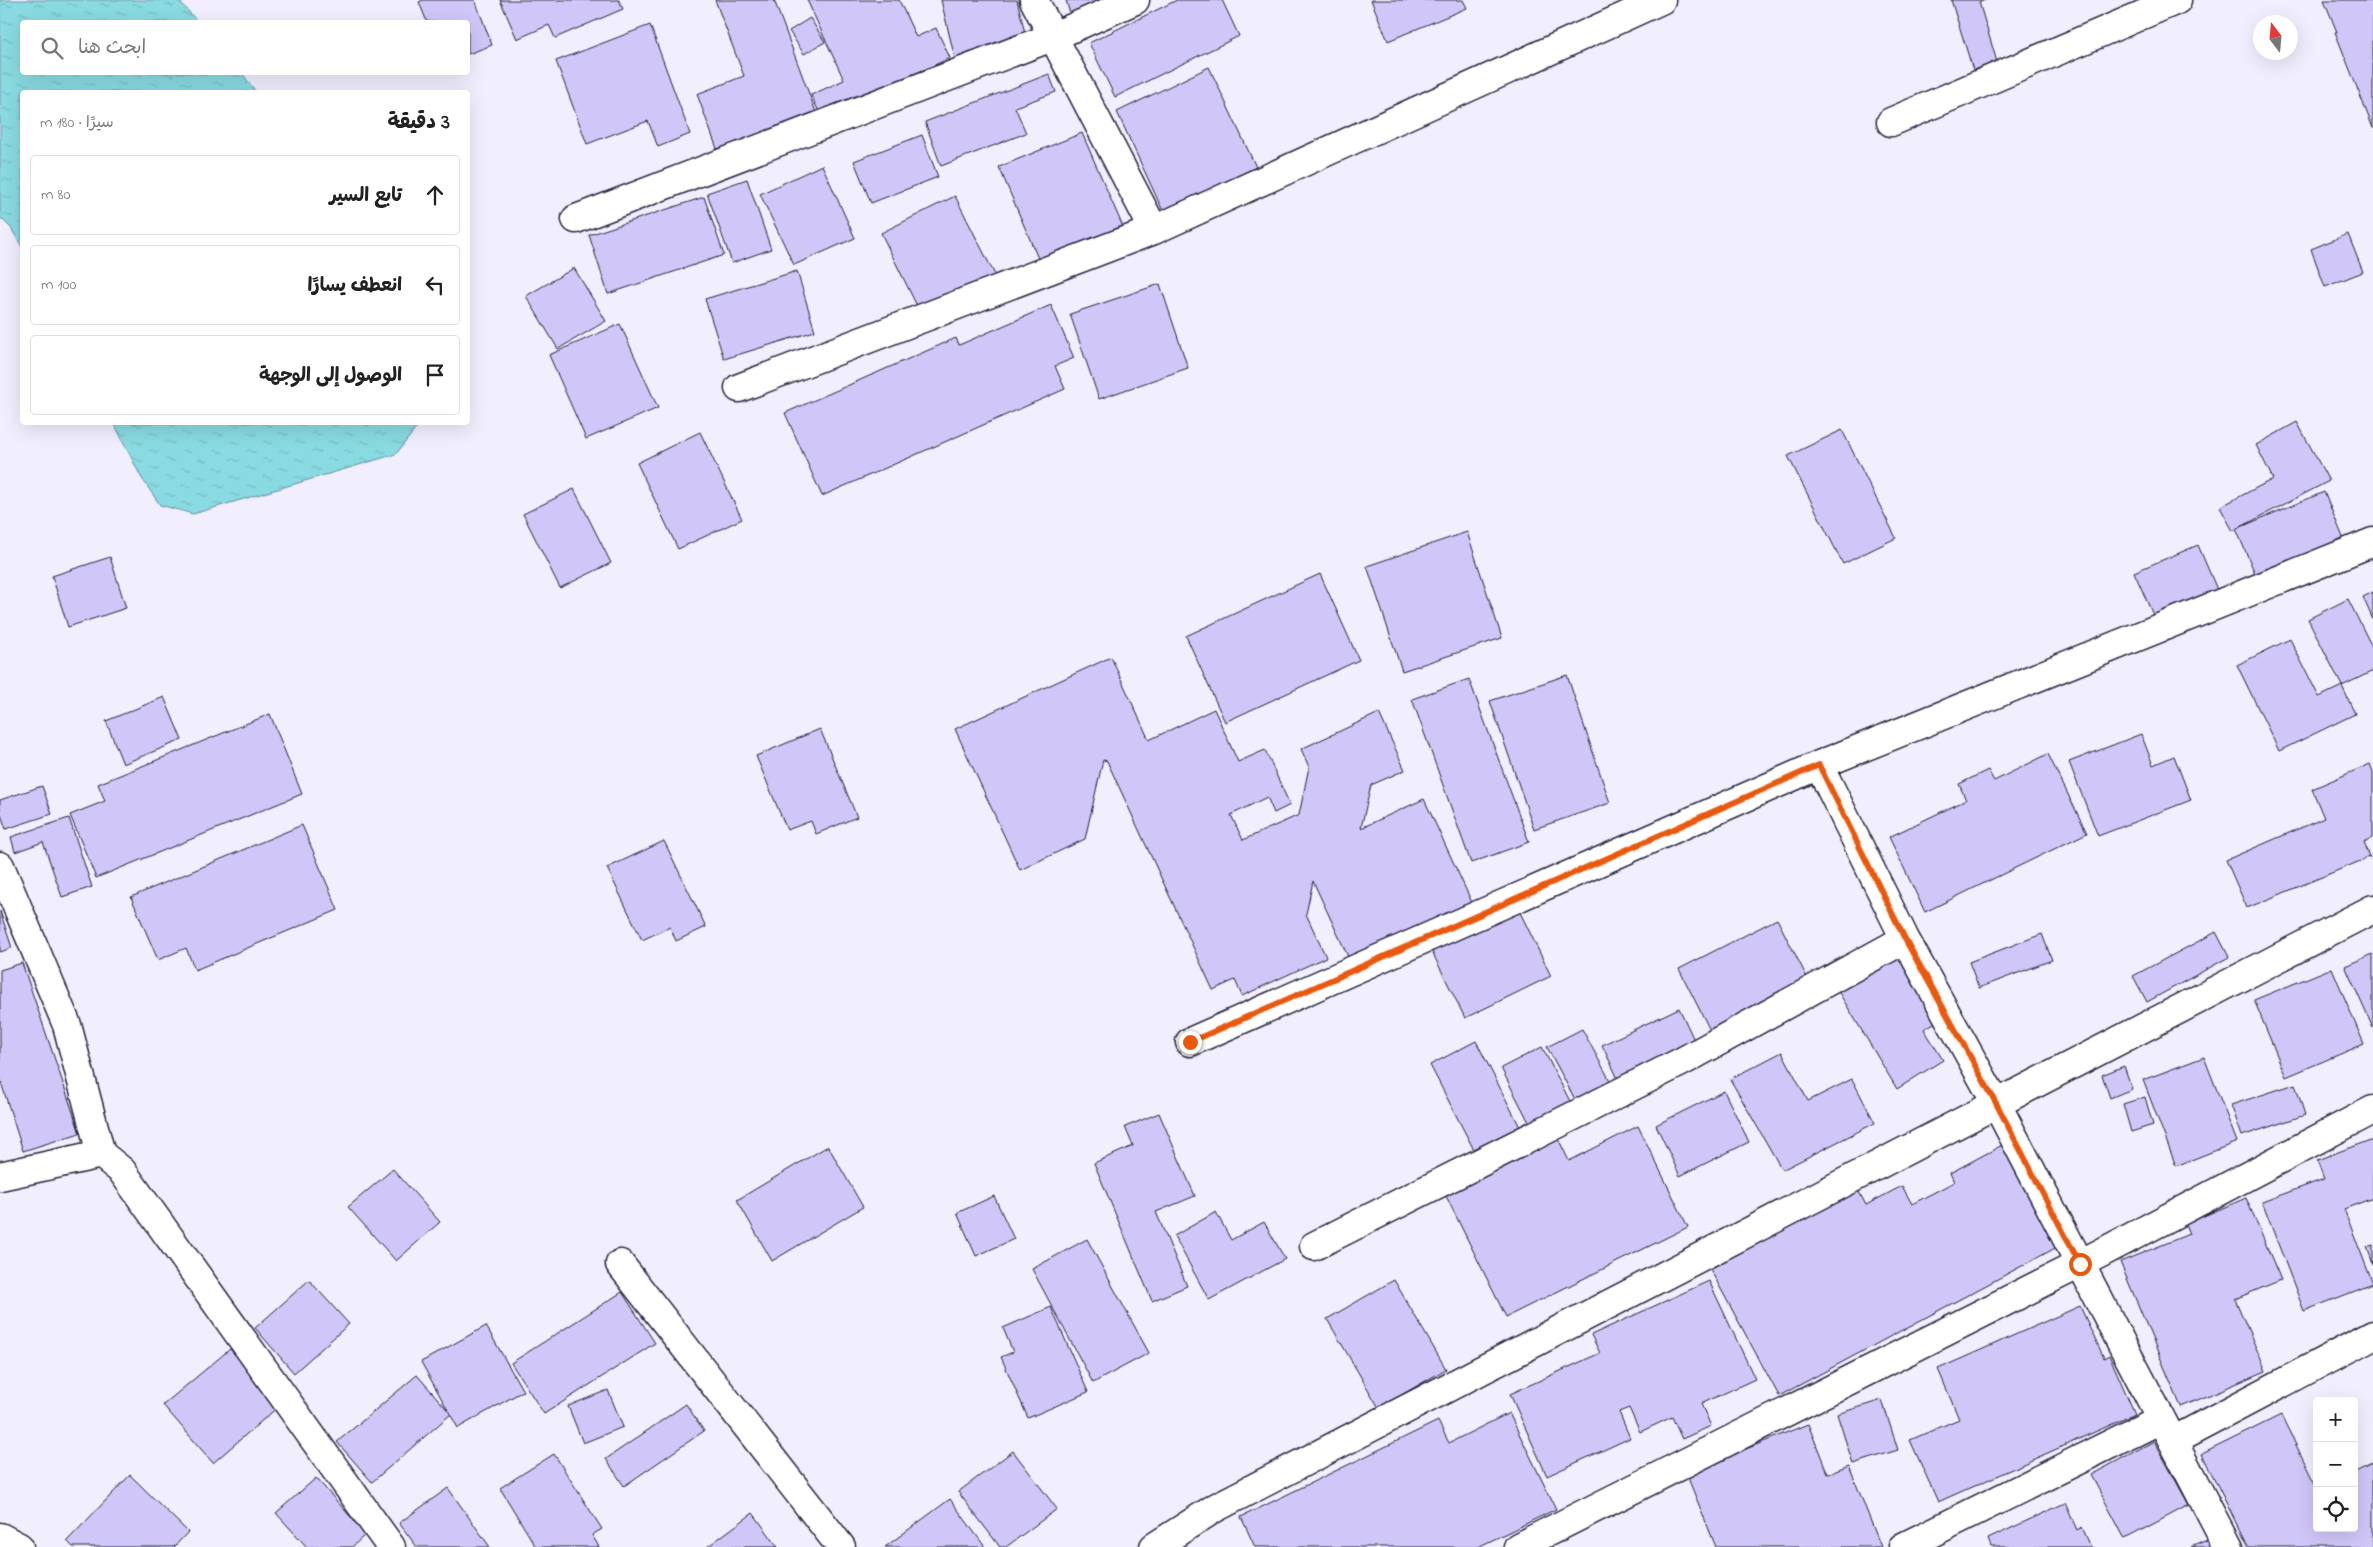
<!DOCTYPE html>
<html lang="ar">
<meta charset="utf-8">
<style>
body{margin:0;font-family:"Indie Flower","Playpen Sans Arabic",sans-serif;background:#f6f6f6;color:#222;direction:rtl}
.controls{position:absolute;right:15px;bottom:15px;display:grid;overflow:hidden;border-radius:5px;box-shadow:0 5px 20px #0002}
.controls button{width:45px;height:45px;display:grid;place-items:center;padding:0;border:0;border-bottom:1px solid #e0e0e0;background:#fff;color:#222;font:25px sans-serif}
.compass{position:absolute;left:2253px;top:15px;width:45px;height:45px;border-radius:50%;background:#fff;box-shadow:0 5px 20px #0002;rotate:344deg}
.stop{position:absolute;width:15px;height:15px;margin:-11px;border:4px solid #ea580c;border-radius:50%;background:#fff}
.stop.end{background:#ea580c;border-color:#fff;box-shadow:0 1px 5px #0008}
.list{margin:0;padding:0;list-style:none}
h2{display:flex;justify-content:space-between;align-items:center;height:65px;margin:0;padding:0 20px;font-size:21px}
h2 small{font-size:16px;font-weight:400;color:#767676}
.list li{display:grid;grid-template-columns:32px 1fr auto;gap:15px;align-items:center;box-sizing:border-box;height:80px;margin:0 10px 10px;padding:0 10px;border:1px solid #e0e0e0;border-radius:5px}
.list b{display:block;font-size:19px;white-space:nowrap}
.list em{font-size:16px;font-style:normal;color:#767676}
.icon{flex:none;width:28px;height:28px;fill:none;stroke:currentColor;stroke-width:2;stroke-linecap:round;stroke-linejoin:round}
.map{position:relative;flex:none;width:2373px;height:1547px;overflow:hidden;direction:ltr}
.search{position:absolute;background:#fff;box-shadow:0 5px 20px #0002;left:20px;top:20px;width:450px;height:55px;display:flex;align-items:center;gap:12px;box-sizing:border-box;padding:0 18px;border-radius:5px;color:#767676;font-size:19px}
.panel{position:absolute;background:#fff;box-shadow:0 5px 20px #0002;left:20px;top:90px;width:450px;height:335px;border-radius:5px;direction:rtl}
.map>svg:first-child{display:block}
</style>
<div class="map">
<svg width="2373" height="1547" viewBox="0 0 2373 1547">
<defs>
<pattern id="water-ripples" width="26" height="14" patternUnits="userSpaceOnUse" patternTransform="scale(1.25)"><rect width="26" height="14" fill="#89dae1"/><path d="M2 4q2-2 4 0t4 0M15 11q2-2 4 0t4 0" fill="none" stroke="#76bbc2"/></pattern>
</defs>
<rect width="100%" height="100%" fill="#f1eefd"/>
<filter id="ink" filterUnits="userSpaceOnUse"><feTurbulence type="fractalNoise" baseFrequency=".02" numOctaves="2"/><feDisplacementMap in="SourceGraphic" scale="10" xChannelSelector="R" yChannelSelector="G"/><feConvolveMatrix kernelMatrix="1 2 1 2 8 2 1 2 1" color-interpolation-filters="sRGB"/></filter>
<g filter="url(#ink)">
<path fill="url(#water-ripples)" stroke="#60909f" d="M0 0H178L198 22H22V72L242 73 256 92H22V247L11 228 0 217Z
M421 422 396 454 193 514 160 505 141 477 114 423Z"/>
<path fill="#d0c6f8" stroke="#22223b" d="M423 0H475L492 45 468 54V22H427L419 2Z
M500 0H619L623 9 555 38 549 25 517 39Z
M715 0H774L817 115 720 157 697 94 744 76Z
M807 0H899L916 37 936 28 950 58 821 116 811 95 844 80Z
M941 0H1017L1027 41 955 59Z
M1066 0H1113L1070 14Z
M1177 0H1222L1239 36 1115 97 1089 43Z
M1371 0H1463L1467 8 1388 41Z
M1951 0H1986L1979 2 1997 62 1973 70Z
M2324 0H2373V128L2335 32H2337Z
M810 18 825 42 804 54 789 31Z
M650 25 690 134 658 147 648 121 587 144 556 61Z
M1209 67 1256 167 1163 211 1117 112Z
M1049 74 1056 92 1015 107 1026 133 941 166 925 122Z
M1082 133 1123 227 1040 263 999 167Z
M922 135 938 177 871 203 854 161Z
M822 165 855 238 794 265 760 194Z
M747 179 771 249 732 263 707 193Z
M955 196 995 275 920 312 881 233Z
M704 197 724 255 608 294 589 235Z
M2348 234 2363 272 2325 287 2311 249Z
M574 268 606 321 558 349 526 296Z
M797 271 815 331 724 359 705 299Z
M1160 284 1188 368 1099 399 1070 314Z
M1051 305 1074 358 1055 366 1065 389 822 496 785 413 956 338 959 345Z
M620 324 658 408 586 439 549 355Z
M2297 422 2329 481 2233 531 2220 507 2273 479 2256 445Z
M1842 430 1896 538 1843 564 1788 456Z
M700 432 742 519 678 549 637 463Z
M574 489 611 563 560 588 523 514Z
M2324 492 2345 542 2257 578 2236 529Z
M1467 532 1502 638 1402 671 1367 566Z
M2198 545 2224 606 2161 633 2134 572Z
M110 557 126 608 68 627 52 576Z
M1320 574 1359 660 1225 722 1186 636Z
M2373 592V620L2363 597Z
M2348 599 2373 649V671L2342 686 2308 619Z
M2290 639 2319 697 2342 686 2355 714 2279 751 2237 665Z
M1111 657 1149 740 1214 709 1238 762 1265 750 1290 805 1274 813 1267 797 1231 815 1243 840 1299 815 1309 767 1301 749 1379 713 1405 770 1371 785 1361 828 1424 799 1474 907 1351 963 1313 881 1306 914 1326 957 1242 996 1235 980 1213 990 1107 761 1103 760 1085 839 1020 870 955 729Z
M1567 675 1610 803 1534 829 1490 701Z
M1469 679 1529 842 1471 863 1412 699Z
M164 697 182 740 123 764 106 721Z
M270 714 302 794 96 878 70 815 105 801 98 784Z
M820 729 857 817 816 834 811 821 787 830 756 756Z
M2141 734 2153 765 2174 756 2191 800 2098 836 2069 762Z
M2048 754 2087 833 1925 912 1889 837 1966 800 1959 784 1988 770 1994 781Z
M2370 764 2373 772V838L2364 842 2370 857 2247 908 2226 860 2324 818 2312 789Z
M42 786 52 814 6 829 0 812V800Z
M69 818 92 887 62 897 43 842 15 852 11 837Z
M302 825 338 910 195 970 186 948 158 960 131 897Z
M664 841 706 927 676 941 670 927 642 940 607 868Z
M1515 902 1551 976 1465 1018 1428 944Z
M0 911 12 948 0 952Z
M1777 919 1812 987 1714 1038 1679 969Z
M2216 932 2229 957 2147 1002 2133 976Z
M2042 934 2052 960 1979 988 1969 962Z
M1899 948 1941 1019 1924 1029 1943 1060 1897 1089 1835 986Z
M2373 954V1028L2345 966Z
M22 963 80 1133 23 1151 0 1079V970Z
M2332 968 2364 1044 2286 1077 2254 1000Z
M1679 1008 1697 1046 1620 1083 1602 1045Z
M1582 1029 1613 1086 1578 1105 1547 1047Z
M1476 1041 1520 1127 1474 1150 1430 1065Z
M1542 1047 1573 1107 1532 1128 1501 1068Z
M1782 1052 1808 1101 1852 1079 1875 1123 1782 1170 1730 1079Z
M2204 1057 2237 1142 2176 1166 2143 1080Z
M2124 1066 2132 1089 2110 1098 2102 1075Z
M2295 1084 2305 1115 2242 1136 2231 1105Z
M1724 1091 1749 1142 1680 1176 1656 1125Z
M2145 1097 2153 1125 2131 1132 2123 1104Z
M1159 1113 1195 1196 1156 1212 1187 1286 1152 1301 1094 1163 1133 1146 1125 1127Z
M1638 1126 1688 1227 1506 1317 1441 1186 1554 1130 1569 1161Z
M2373 1139V1198L2344 1209 2373 1284 2304 1311 2262 1202 2324 1179 2317 1160Z
M2008 1142 2063 1244 1779 1396 1710 1269 1858 1190 1866 1205 1902 1186 1912 1204 1954 1182 1950 1173Z
M828 1146 863 1207 772 1261 737 1200Z
M393 1169 440 1222 396 1261 348 1207Z
M994 1196 1014 1239 976 1256 957 1213Z
M2246 1198 2281 1280 2235 1299 2266 1371 2181 1407 2120 1262 2189 1234 2185 1224Z
M1216 1212 1231 1240 1264 1222 1285 1259 1209 1300 1174 1236Z
M1087 1239 1149 1353 1093 1383 1032 1269Z
M2373 1245V1264L2367 1247Z
M309 1280 349 1324 294 1373 255 1328Z
M1394 1280 1446 1369 1379 1408 1327 1319Z
M1709 1281 1755 1379 1701 1404 1711 1426 1682 1439 1672 1417 1640 1432 1629 1408 1619 1412 1630 1438 1547 1476 1510 1394 1600 1353 1591 1335Z
M622 1292 655 1343 544 1414 511 1363Z
M2080 1306 2104 1358 2109 1355 2135 1414 1938 1502 1910 1440 1959 1419 1938 1369Z
M1051 1307 1088 1392 1028 1418 1001 1357 1013 1352 1003 1328Z
M486 1326 523 1391 458 1428 421 1362Z
M230 1349 279 1406 213 1463 163 1405Z
M417 1375 451 1414 372 1482 337 1442Z
M608 1390 623 1427 583 1443 568 1406Z
M1882 1400 1898 1450 1853 1464 1837 1414Z
M686 1404 704 1431 624 1486 606 1459Z
M1509 1413 1556 1509 1478 1547H1255L1241 1517 1438 1421 1449 1443Z
M2281 1415 2317 1487V1528H2354V1473L2373 1464V1547H2248L2202 1454Z
M1808 1424 1828 1474 1849 1466 1881 1547H1716L1686 1473Z
M2154 1441 2189 1505 2125 1539 2091 1475Z
M1013 1451 1057 1509 1006 1547H1000L958 1492Z
M554 1454 602 1529 592 1535 599 1547H536L500 1488Z
M130 1475 188 1532 174 1547H73L67 1541Z
M316 1478 366 1534 352 1547H307L276 1513Z
M448 1488 490 1547H417L399 1523Z
M950 1499 985 1547H885Z
M2065 1503 2077 1530 2082 1527 2091 1547H1991L1988 1539Z
M753 1513 778 1547H707Z
M2216 1536 2221 1547H2191Z"/>
<g fill="none" stroke-linecap="round" stroke-linejoin="round">
<defs>
<path id="minor" d="M1034 0 1154 230
M1891 122 2177 0
M576 219 1052 37 1135 0
M739 388 1154 230 1661 0
M1819 765 1905 939 1996 1103 2228 1547
M0 866 67 1025 101 1154
M1190 1042 1819 765 2373 542
M0 1176 101 1154 122 1171 391 1547
M1314 1246 1683 1061 1905 939
M620 1264 841 1547
M2173 1441 2373 1335
M0 1537 19 1547
M1154 1547 1215 1508 2373 909
M1518 1547 2080 1264 2373 1110
M1903 1547 2161 1419"/>
</defs>
<use href="#minor" stroke="#22223b" stroke-width="31"/>
<use href="#minor" stroke="#fff" stroke-width="28"/>
</g>
</g>
<g fill="none" stroke-linecap="round" stroke-linejoin="round" filter="url(#ink)">
<path stroke="#ea580c" stroke-width="6" d="M1190 1042 1819 765 1905 939 1996 1103 2080 1264"/>
</g>
</svg>
<div class="controls">
<button>+</button>
<button>−</button>
<button><svg class="icon" aria-label="locate" viewBox="0 0 24 24"><circle cx="12" cy="12" r="6"/><path d="M12 2v4M12 18v4M2 12h4M18 12h4"/></svg></button>
</div>
<svg class="compass" viewBox="-18 -18 36 36"><path d="M0-13l5 13h-10z" fill="#e53935"/><path d="M0 13l5-13h-10z" fill="#767676"/></svg>
<div class="stop" style="left:2080px;top:1264px"></div>
<div class="stop end" style="left:1190px;top:1042px"></div>
<div class="search"><svg class="icon" aria-label="search" viewBox="0 0 24 24"><circle cx="10" cy="10" r="6"/><path d="M15 15l6 6"/></svg>ابحث هنا</div>
<section class="panel">
<h2>3 دقيقة<small>سيرًا · 180 m</small></h2>
<ul class="list">
<li><svg class="icon" aria-label="ahead" viewBox="0 0 24 24"><path d="M12 20V5M6 11l6-6 6 6"/></svg><div><b>تابع السير</b></div><em>80 m</em></li>
<li><svg class="icon" aria-label="left" viewBox="0 0 24 24"><path d="M17 20v-9H6M10 6l-5 5 5 5"/></svg><div><b>انعطف يسارًا</b></div><em>100 m</em></li>
<li><svg class="icon" aria-label="arrive" viewBox="0 0 24 24"><path d="M6 21V4h12l-3 4 3 4H6"/></svg><div><b>الوصول إلى الوجهة</b></div></li>
</ul>
</section>
</div>
